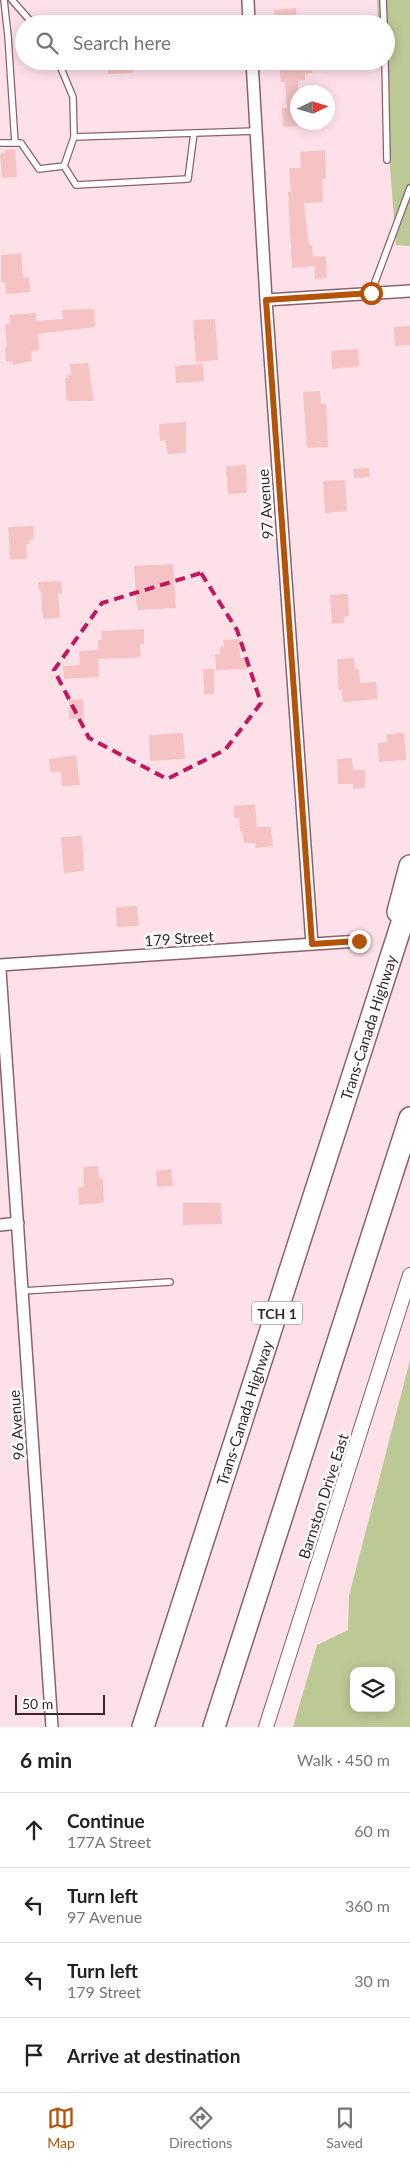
<!DOCTYPE html>
<meta charset="utf-8">
<style>
body{margin:0;font-family:Lato,sans-serif;background:#f6f6f6;color:#222}
.controls{position:absolute;right:15px;bottom:15px;display:grid;overflow:hidden;border-radius:10px;box-shadow:0 2px 12px #0003}
.controls button{width:45px;height:45px;display:grid;place-items:center;padding:0;border:0;border-bottom:1px solid #e0e0e0;background:#fff;color:#222;font:25px sans-serif}
.compass{position:absolute;left:290px;top:85px;width:45px;height:45px;border-radius:50%;background:#fff;box-shadow:0 2px 12px #0003;rotate:86deg}
.scale{position:absolute;left:15px;bottom:12px;width:90px;box-sizing:border-box;padding-left:5px;border:2px solid #38262b;border-top:0;font-size:14px;line-height:18px;white-space:nowrap;color:#38262b;-webkit-text-stroke:4px #fff;paint-order:stroke}
.stop{position:absolute;width:15px;height:15px;margin:-11px;border:4px solid #b45309;border-radius:50%;background:#fff}
.stop.end{background:#b45309;border-color:#fff;box-shadow:0 1px 5px #0008}
.list{margin:0;padding:0;list-style:none}
h2{display:flex;justify-content:space-between;align-items:center;height:65px;margin:0;padding:0 20px;font-size:21px}
h2 small{font-size:16px;font-weight:400;color:#767676}
.list li{display:grid;grid-template-columns:32px 1fr auto;gap:15px;align-items:center;box-sizing:border-box;height:75px;padding:0 20px;border-top:1px solid #e0e0e0}
.list b{display:block;font-size:19px;white-space:nowrap}
.list p{margin:0;font-size:16px;white-space:nowrap;color:#767676}
.list em{font-size:16px;font-style:normal;color:#767676}
.icon{flex:none;width:28px;height:28px;fill:none;stroke:currentColor;stroke-width:2;stroke-linecap:round;stroke-linejoin:round}
.map{position:relative;flex:none;width:410px;height:1727px;overflow:hidden}
.search{position:absolute;background:#fff;box-shadow:0 2px 12px #0003;left:15px;right:15px;top:15px;height:55px;display:flex;align-items:center;gap:12px;box-sizing:border-box;padding:0 18px;border-radius:28px;color:#767676;font-size:19px}
.sheet{height:365px;background:#fff}
nav{display:flex;justify-content:space-around;align-items:center;box-sizing:border-box;height:70px;border-top:1px solid #e0e0e0;background:#fff;font-size:14px;color:#767676}
nav a{display:grid;justify-items:center;gap:2px}
nav .on{color:#b45309}
.map>svg:first-child{display:block}
</style>
<div class="map">
<svg width="410" height="1727" viewBox="0 0 410 1727">
<rect width="100%" height="100%" fill="#fee0e9"/>
<path fill="#bdc995" fill-rule="evenodd" d="M377 0H410V246L396 245 382 61H386V24H378Z
M410 1360V1727H293L317 1645 348 1630 349 1596ZM354 1671H391V1708H354Z"/>
<path fill="#f5c3c3" d="M296 8 297 22 275 24 274 10Z
M107 61H132L133 73 108 74Z
M279 61H311L312 73 305 74V80L298 81V126L283 127 282 108H287L285 82H281Z
M15 149 17 177 2 178 0 154 5 153 4 150Z
M325 150 326 179H322L323 202 304 203 309 245H312L313 257 325 256 326 260 327 278 315 279V266L292 268 288 192H291L289 168H301L300 152Z
M21 253 23 278 29 277 30 292 6 294 5 283 1 282V255Z
M94 309 95 327 38 334 39 350 31 351 32 361 13 365 12 362 6 361 5 347H7L5 324H10L9 315 36 313V321L63 319 62 310Z
M215 319 218 360 196 362 193 320Z
M410 326V345L395 346 394 327Z
M358 349 359 366 332 369 331 351Z
M88 363 94 401H67L65 378H67V375H71L70 364Z
M203 364 204 381 176 383 175 366Z
M320 391 321 404H326L328 447 307 448 303 392Z
M186 422V453L168 454 165 440 160 441 159 424Z
M246 465 247 493 228 494 226 466Z
M369 468 370 477 354 478 353 469Z
M345 480 347 511 325 513 323 481Z
M33 526 34 539 29 540 30 544H26L27 559H10L8 527Z
M173 564 176 608 137 610 134 566Z
M61 581 62 594H58L60 618 43 619 41 591H39L38 582Z
M348 594 349 616 344 617V623L332 624 330 595Z
M144 629V644H140L141 657 123 659V658L98 659 99 677 64 679 63 666 80 665 79 651 99 650 98 640H102L101 631Z
M239 639 240 658H246L247 669 216 670 215 654H220V647H224L223 640Z
M354 658 355 669H359L360 683 376 682 378 699 343 702 342 690 339 691 337 659Z
M203 669H214V694H204Z
M83 699 84 718 69 719V700Z
M183 733 185 759 150 761 149 735Z
M404 733 406 760 379 762 378 743 387 742V734Z
M76 755 80 785 62 786 61 772H50L49 759Z
M352 758 353 770H365V788L353 789V784H338L337 759Z
M255 804 257 827H271L273 846 256 848 255 843H244L242 831H240L239 818H234V806Z
M82 836 84 871 64 873 61 837Z
M137 906 139 926 117 927 116 907Z
M98 1166 99 1179H103L104 1203 79 1205 78 1187H84L83 1167Z
M171 1169 173 1186 157 1187 156 1171Z
M183 1203H221L222 1224 183 1225Z"/>
<g fill="none" stroke-linecap="round" stroke-linejoin="round">
<defs>
<path id="service" d="M4 0 8 36 15 143
M12 0 33 24
M383 0 384 24
M58 61 73 97 74 137 256 131
M385 61 387 160
M0 143H21L39 169 64 166 74 137
M64 166 76 185 188 179 194 133
M371 293 410 188
M22 1291 170 1282"/>
<path id="minor" d="M248 0 249 24
M252 61 266 300 312 944
M266 300 410 291
M0 965 359 941
M0 970 52 1727
M0 1225 18 1223"/>
<path id="tertiary" d="M266 1727 410 1275"/>
<g id="motorway">
<path d="M398 912 410 866"/>
<path id="s1" d="M143 1727 410 898"/>
<path d="M214 1727 410 1118"/>
</g>
</defs>
<use href="#service" stroke="#8b616e" stroke-width="8"/>
<use href="#minor" stroke="#8b616e" stroke-width="14"/>
<use href="#tertiary" stroke="#8b616e" stroke-width="16"/>
<use href="#motorway" stroke="#8b616e" stroke-width="24"/>
<use href="#service" stroke="#fff" stroke-width="5.5"/>
<use href="#minor" stroke="#fff" stroke-width="11"/>
<use href="#tertiary" stroke="#fff" stroke-width="14"/>
<use href="#motorway" stroke="#fff" stroke-width="21"/>
</g>
<g fill="none" stroke-linecap="round" stroke-linejoin="round">
<path stroke="#b45309" stroke-width="6" d="M359 941 312 944 266 300 371 293"/>
</g>
<path fill="none" stroke="#c2185b" stroke-width="4" stroke-dasharray="10 6" stroke-linejoin="round" d="M201 573 237 630 261 703 225 750 167 779 89 738 54 670 102 603Z"/>
<g text-anchor="middle" dominant-baseline="central" stroke-width="5" stroke-linejoin="round" paint-order="stroke">
<rect fill="#fff" stroke="#74676b" stroke-width="1" x="252" y="1301.5" width="50" height="23" rx="4"/>
<g font-size="14" font-weight="bold" fill="#38262b">
<text x="277" y="1313">TCH 1</text>
</g>
<g font-size="15" fill="#38262b" stroke="#fff">
<text transform="translate(265 504) rotate(-94)">97 Avenue</text>
<text transform="translate(179 938) rotate(-4)">179 Street</text>
<text stroke="none"><textPath href="#s1" startOffset="735">Trans-Canada Highway</textPath></text>
<text stroke="none"><textPath href="#s1" startOffset="330">Trans-Canada Highway</textPath></text>
<text transform="translate(16 1425) rotate(-94)">96 Avenue</text>
<text transform="translate(323 1496) rotate(-72)">Barnston Drive East</text>
</g>
</g>
</svg>
<div class="controls">
<button><svg class="icon" aria-label="layers" viewBox="0 0 24 24"><path d="M12 4l9 5-9 5-9-5zM3 14l9 5 9-5"/></svg></button>
</div>
<svg class="compass" viewBox="-18 -18 36 36"><path d="M0-13l5 13h-10z" fill="#e53935"/><path d="M0 13l5-13h-10z" fill="#767676"/></svg>
<div class="scale">50 m</div>
<div class="stop" style="left:371px;top:293px"></div>
<div class="stop end" style="left:359px;top:941px"></div>
<div class="search"><svg class="icon" aria-label="search" viewBox="0 0 24 24"><circle cx="10" cy="10" r="6"/><path d="M15 15l6 6"/></svg>Search here</div>
</div>
<section class="sheet">
<h2>6 min<small>Walk · 450 m</small></h2>
<ul class="list">
<li><svg class="icon" aria-label="ahead" viewBox="0 0 24 24"><path d="M12 20V5M6 11l6-6 6 6"/></svg><div><b>Continue</b><p>177A Street</p></div><em>60 m</em></li>
<li><svg class="icon" aria-label="left" viewBox="0 0 24 24"><path d="M17 20v-9H6M10 6l-5 5 5 5"/></svg><div><b>Turn left</b><p>97 Avenue</p></div><em>360 m</em></li>
<li><svg class="icon" aria-label="left" viewBox="0 0 24 24"><path d="M17 20v-9H6M10 6l-5 5 5 5"/></svg><div><b>Turn left</b><p>179 Street</p></div><em>30 m</em></li>
<li><svg class="icon" aria-label="arrive" viewBox="0 0 24 24"><path d="M6 21V4h12l-3 4 3 4H6"/></svg><div><b>Arrive at destination</b></div></li>
</ul>
</section>
<nav>
<a class="on"><svg class="icon" aria-label="map" viewBox="0 0 24 24"><path d="M3 6l6-2 6 2 6-2v14l-6 2-6-2-6 2zM9 4v14M15 6v14"/></svg>Map</a>
<a><svg class="icon" aria-label="directions" viewBox="0 0 24 24"><path d="M12 3l9 9-9 9-9-9zM9 14v-3h6M13 9l2 2-2 2"/></svg>Directions</a>
<a><svg class="icon" aria-label="saved" viewBox="0 0 24 24"><path d="M7 4h10v16l-5-4-5 4z"/></svg>Saved</a>
</nav>
